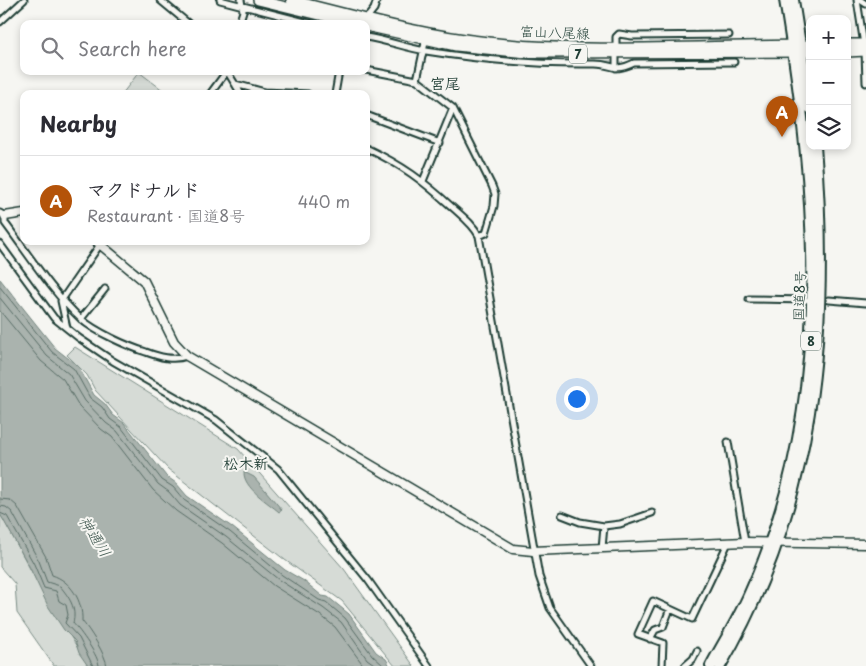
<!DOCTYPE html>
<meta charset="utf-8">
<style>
body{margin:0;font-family:"Playpen Sans","Klee One",sans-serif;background:#f7f7f7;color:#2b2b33}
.controls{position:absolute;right:15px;top:15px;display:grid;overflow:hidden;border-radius:10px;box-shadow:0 2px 8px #0003}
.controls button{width:45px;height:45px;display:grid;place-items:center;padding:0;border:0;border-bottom:1px solid #e1e1e2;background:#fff;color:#2b2b33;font:25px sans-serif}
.you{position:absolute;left:576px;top:398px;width:18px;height:18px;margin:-12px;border:4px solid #fff;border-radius:50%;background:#1a73e8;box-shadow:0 0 0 8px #1a73e833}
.badge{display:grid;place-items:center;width:32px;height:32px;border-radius:50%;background:#b45309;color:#fff;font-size:16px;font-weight:700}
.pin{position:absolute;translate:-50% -41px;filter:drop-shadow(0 1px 2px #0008)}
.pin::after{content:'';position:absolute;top:26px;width:18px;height:15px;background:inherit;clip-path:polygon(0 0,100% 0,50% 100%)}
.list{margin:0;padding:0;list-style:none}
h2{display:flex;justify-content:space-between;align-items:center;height:65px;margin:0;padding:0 20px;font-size:21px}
h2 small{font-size:16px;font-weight:400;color:#7c7c81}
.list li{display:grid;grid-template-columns:32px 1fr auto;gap:15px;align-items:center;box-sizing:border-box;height:90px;padding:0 20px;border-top:1px solid #e1e1e2}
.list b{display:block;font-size:19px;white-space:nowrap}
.list p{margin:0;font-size:16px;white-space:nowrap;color:#7c7c81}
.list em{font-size:16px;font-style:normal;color:#7c7c81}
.icon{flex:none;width:28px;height:28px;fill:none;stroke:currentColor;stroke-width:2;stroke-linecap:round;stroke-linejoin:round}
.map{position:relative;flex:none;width:866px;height:666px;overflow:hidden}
.search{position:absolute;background:#fff;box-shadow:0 2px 8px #0003;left:20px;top:20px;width:350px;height:55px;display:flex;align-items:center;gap:12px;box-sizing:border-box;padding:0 18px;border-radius:10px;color:#7c7c81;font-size:19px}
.panel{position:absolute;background:#fff;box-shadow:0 2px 8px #0003;left:20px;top:90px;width:350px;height:155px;border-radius:10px}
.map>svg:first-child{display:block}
</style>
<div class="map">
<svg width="866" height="666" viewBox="0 0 866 666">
<rect width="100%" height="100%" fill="#f6f6f2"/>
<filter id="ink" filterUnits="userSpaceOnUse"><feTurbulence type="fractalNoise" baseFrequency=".02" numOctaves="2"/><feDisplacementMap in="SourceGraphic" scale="10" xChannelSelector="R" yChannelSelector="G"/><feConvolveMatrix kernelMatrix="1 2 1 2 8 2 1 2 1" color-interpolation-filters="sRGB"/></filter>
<g filter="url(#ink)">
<path fill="#d6dbd6" stroke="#7a8c85" d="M139 72 168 94H122Z
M75 347 238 449 344 569 414 666H395L342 601 285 560 168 469 95 390 87 375 67 355Z
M0 513 42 591 89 666H54L17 613 15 584 0 567Z"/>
<path fill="#aab3ae" stroke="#72847d" d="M0 279 55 348 78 366 94 395 105 404 113 415 124 423 166 476 176 483 187 496 232 527 285 570 304 581 322 596 328 597 349 614 376 652 386 659 390 666H88L79 653 75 641 64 630 48 606 29 566 0 514Z
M244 472 254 477 282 510 279 512C269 503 243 488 244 472Z"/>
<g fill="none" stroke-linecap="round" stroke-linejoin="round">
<path stroke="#576c65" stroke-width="1" d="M0 287 52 352 74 369 90 398 102 407 110 419 121 427 162 480 173 487 184 500 230 532 282 575 319 600 326 602 345 618 372 655 384 666
M0 298 47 356 69 374 85 401 106 423 117 431 158 484 169 492 180 505 226 537 279 580 323 608 341 622 367 659 377 666
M0 311 41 361 63 379 79 406 101 429 112 437 153 490 176 511 222 543 274 586 320 615 335 627 364 666
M0 499 10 500 17 506 46 557 52 575C71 581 83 601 82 621 89 629 106 655 107 666
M0 506 6 507 12 512 39 561 47 582 60 586C69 597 77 608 73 623 80 631 99 656 99 666
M0 513 7 516 34 564 44 588 56 591 59 601 66 605 68 615 65 623 79 638 93 666"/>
<path stroke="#72847d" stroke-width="1" d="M232 0 237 1
M244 3 328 24
M372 34 421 46
M425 47 470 55
M502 58 555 61
M559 61H611
M3 213 24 209
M117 254 139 270 147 279 176 336
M728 547 745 546
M671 549 724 547"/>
<defs>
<path id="street" d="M160 0 189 24
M220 0 313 24
M857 0 865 51 866 83
M860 0 866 4
M0 22 24 0
M239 24 243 11 241 0
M362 24 374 9 377 0
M366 37C386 40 406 48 426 51 482 60 538 65 595 64 614 64 613 73 634 63L734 62
M426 38 417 80 453 108 492 186 495 194 494 206 486 233 479 236
M616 68V37L619 34 632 36 729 35
M366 70 417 80
M227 71 241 94
M235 84 265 92 308 94
M210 94 227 71
M335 94 339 71
M366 115 440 143
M366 148C404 166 422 180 452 207 462 216 473 224 479 236L539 576 550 608 591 666
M423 181 453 108
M0 213 5 216V223C29 255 52 292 81 319 96 332 127 346 146 352 159 357 173 361 187 356
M0 244 54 318 79 338 113 361 216 420 278 469 368 580 429 666
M749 299 806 300
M829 300 866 303
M81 319 105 289
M67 328 61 301 101 243
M728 442 745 542
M562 515 580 522 604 526
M602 548 604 526 620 524 652 513
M650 639 655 630 663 627 670 609
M662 666 663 643 638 634 653 601 692 619 728 543
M685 666 693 659 697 651"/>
<path id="secondary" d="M5 216 24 213
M96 241 144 281 174 342 187 356 513 549 533 551 745 542 866 544"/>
<path id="primary" d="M258 0 356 24
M291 0C356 16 421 35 488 42 592 54 705 45 810 45
M366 26 456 46 527 53 810 52
M847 44H866
M847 52 866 51"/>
<path id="highway" d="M793 0 810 108
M711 666C724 642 739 618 750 593 836 403 818 199 785 0
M720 666C815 505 830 328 815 146"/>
</defs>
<use href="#street" stroke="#1f3d34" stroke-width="9"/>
<use href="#secondary" stroke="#1f3d34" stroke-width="11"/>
<use href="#primary" stroke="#1f3d34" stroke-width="12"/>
<use href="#highway" stroke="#1f3d34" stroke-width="14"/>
<use href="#street" stroke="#f6f6f2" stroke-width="5"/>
<use href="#secondary" stroke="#f6f6f2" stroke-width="8"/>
<use href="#primary" stroke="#f6f6f2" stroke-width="9"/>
<use href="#highway" stroke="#f6f6f2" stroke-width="10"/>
</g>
</g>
<g text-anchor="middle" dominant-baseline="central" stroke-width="4" stroke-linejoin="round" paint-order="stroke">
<g fill="#f6f6f2" stroke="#60746d" stroke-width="1">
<rect x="569" y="44.5" width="18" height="19" rx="4"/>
<rect x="801" y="331.5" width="20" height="19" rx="4"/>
</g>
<g font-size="12" font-weight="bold" fill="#1f3d34">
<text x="578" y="54">7</text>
<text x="811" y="341">8</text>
</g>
<g font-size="14" fill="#1f3d34" stroke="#f6f6f2">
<text transform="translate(555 32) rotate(2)">富山八尾線</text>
<text transform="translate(799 296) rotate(-88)">国道8号</text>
</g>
<g font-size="15" font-weight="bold" fill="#1f3d34" stroke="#f6f6f2">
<text x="445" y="82">宮尾</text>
<text x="246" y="462">松木新</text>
</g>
<g font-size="15" font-style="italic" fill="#425a52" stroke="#f6f6f2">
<text transform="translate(96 536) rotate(58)">神通川</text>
</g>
</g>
</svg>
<div class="controls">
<button>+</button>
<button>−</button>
<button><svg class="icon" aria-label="layers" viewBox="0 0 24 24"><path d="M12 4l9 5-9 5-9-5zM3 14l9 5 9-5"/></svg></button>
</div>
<div class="you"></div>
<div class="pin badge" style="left:782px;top:137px">A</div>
<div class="search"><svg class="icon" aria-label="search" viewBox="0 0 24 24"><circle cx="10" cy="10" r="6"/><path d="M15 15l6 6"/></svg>Search here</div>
<section class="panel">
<h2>Nearby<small></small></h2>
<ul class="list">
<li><span class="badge">A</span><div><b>マクドナルド</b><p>Restaurant · 国道8号</p></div><em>440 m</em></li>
</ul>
</section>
</div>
